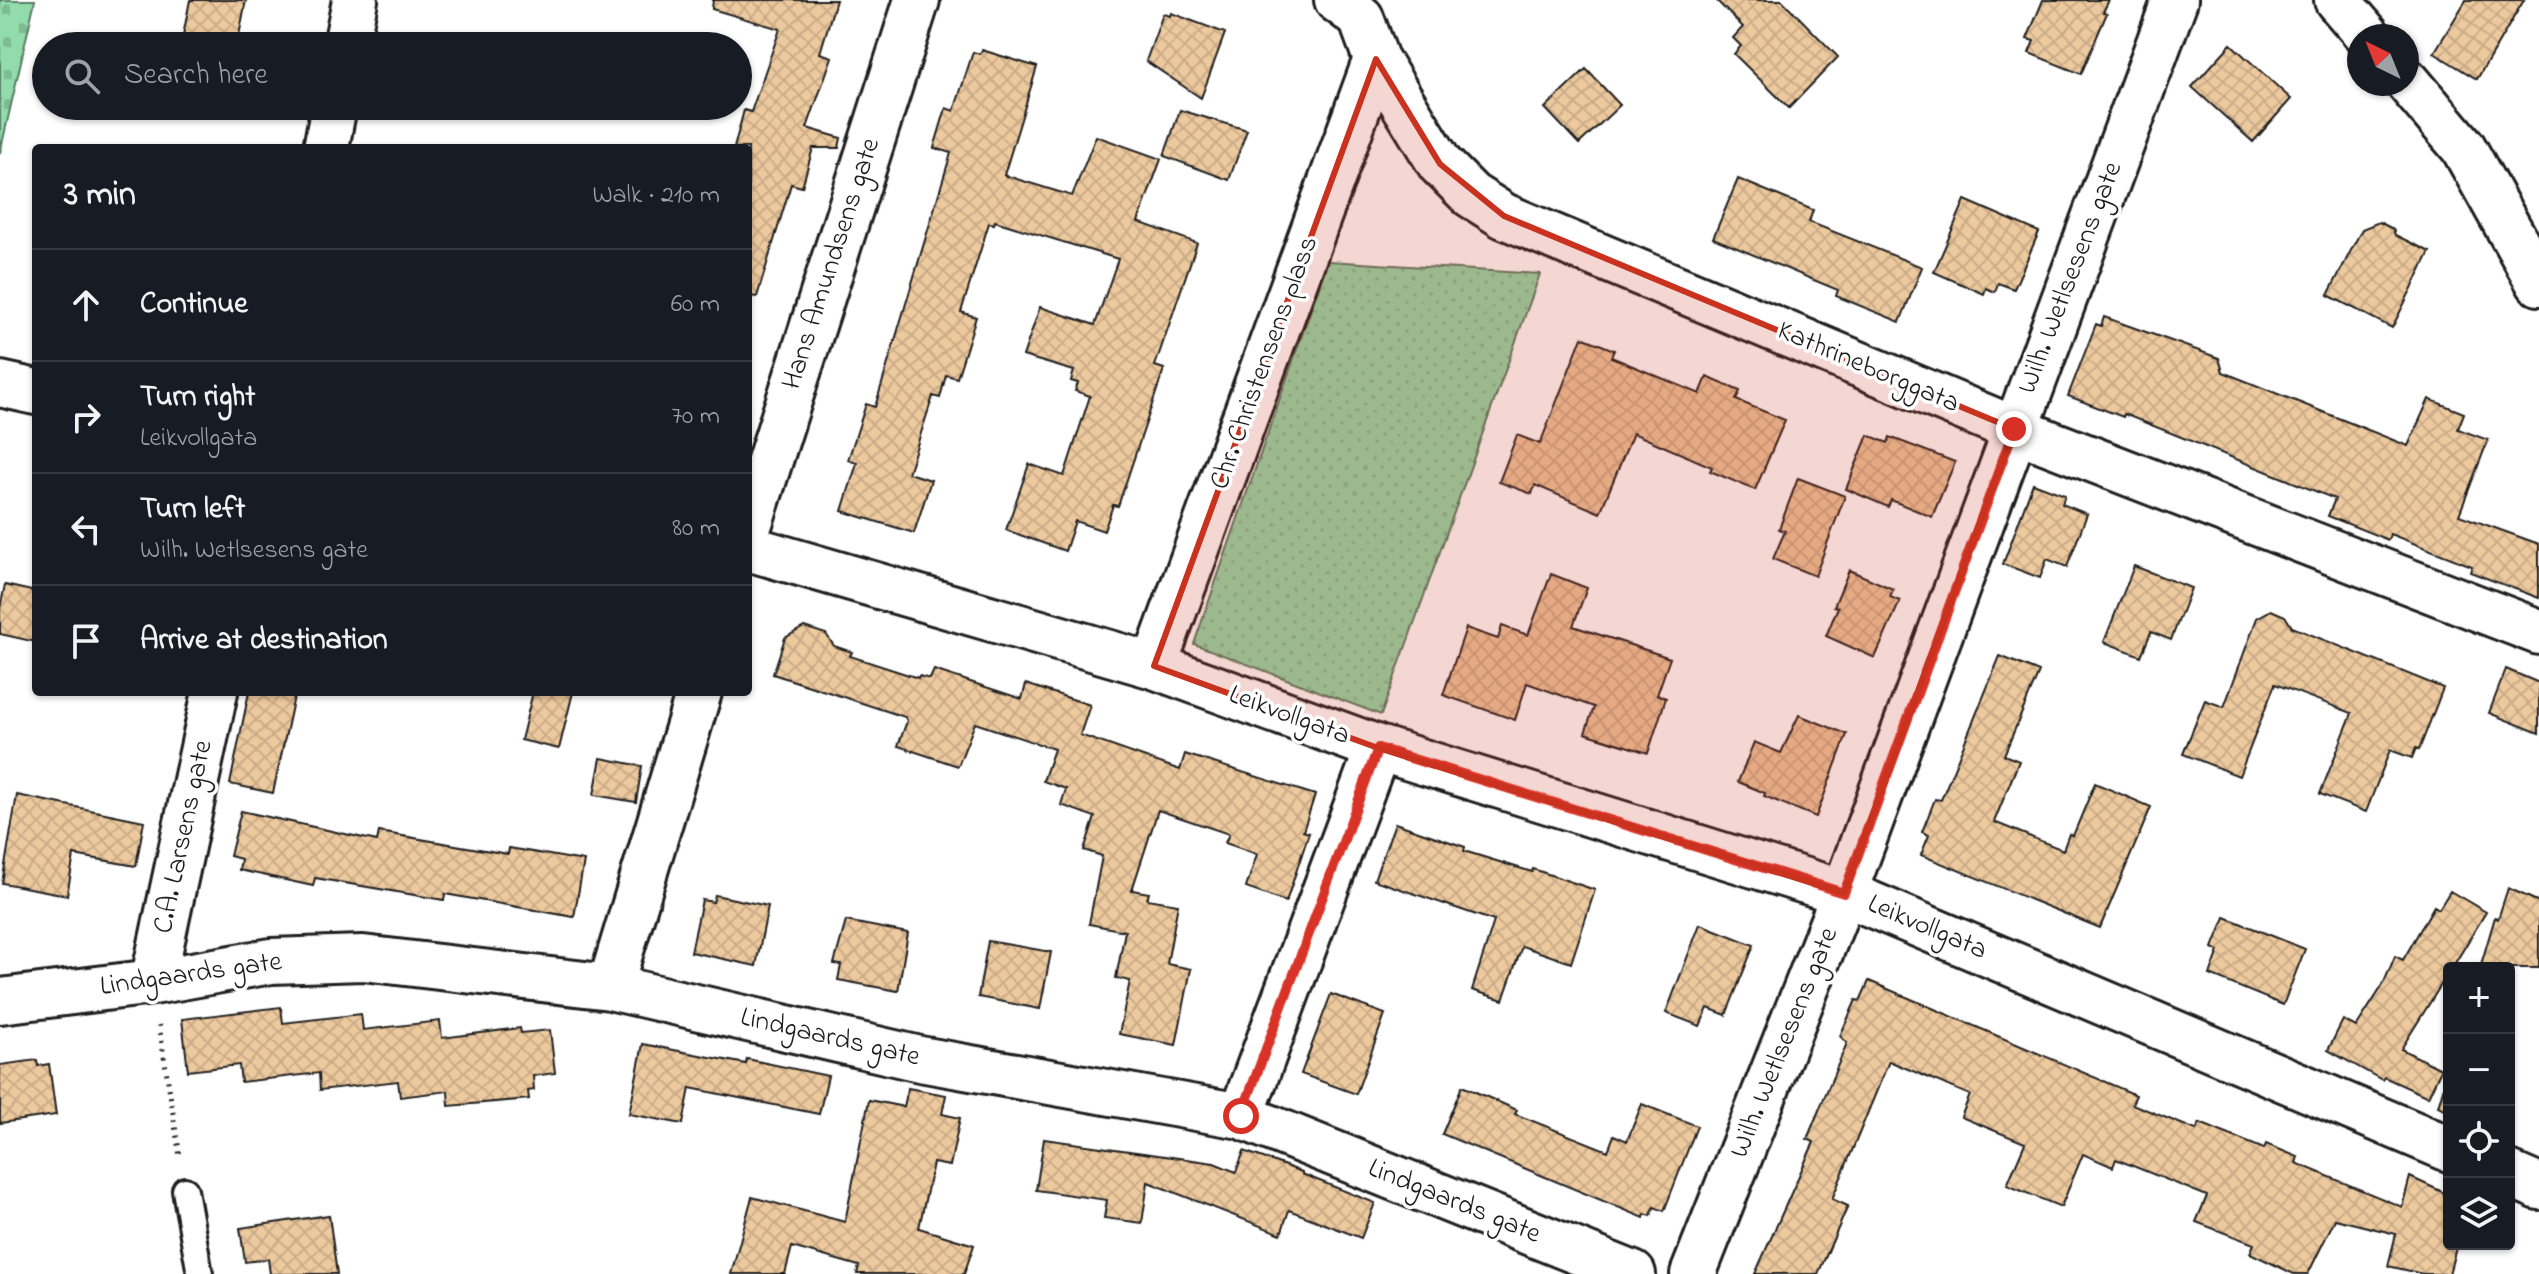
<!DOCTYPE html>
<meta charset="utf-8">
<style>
body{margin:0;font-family:"Indie Flower",sans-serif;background:#20242c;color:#f1f3f6}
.controls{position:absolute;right:24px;bottom:24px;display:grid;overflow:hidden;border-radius:8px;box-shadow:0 2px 6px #0004}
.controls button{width:72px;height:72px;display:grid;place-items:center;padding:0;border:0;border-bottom:2px solid #363941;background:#171b24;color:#f1f3f6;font:40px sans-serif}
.compass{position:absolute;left:2347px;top:24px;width:72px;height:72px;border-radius:50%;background:#171b24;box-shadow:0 2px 6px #0004;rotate:317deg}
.stop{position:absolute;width:24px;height:24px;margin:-18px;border:6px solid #d93025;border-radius:50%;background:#fff}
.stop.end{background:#d93025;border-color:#fff;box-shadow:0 2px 8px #0008}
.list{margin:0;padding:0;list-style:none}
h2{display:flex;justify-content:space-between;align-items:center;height:104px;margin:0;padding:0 32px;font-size:34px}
h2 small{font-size:26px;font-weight:400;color:#9ea1a6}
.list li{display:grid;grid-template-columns:52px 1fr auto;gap:24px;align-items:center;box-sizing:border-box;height:112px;padding:0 32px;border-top:2px solid #363941}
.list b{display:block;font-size:30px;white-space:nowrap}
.list p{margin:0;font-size:26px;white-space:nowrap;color:#9ea1a6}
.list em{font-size:26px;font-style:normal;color:#9ea1a6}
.icon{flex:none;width:44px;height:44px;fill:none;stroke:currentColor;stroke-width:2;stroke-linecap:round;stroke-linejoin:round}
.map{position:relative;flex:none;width:2539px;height:1274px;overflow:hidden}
.search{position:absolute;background:#171b24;box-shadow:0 2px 6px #0004;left:32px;top:32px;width:720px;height:88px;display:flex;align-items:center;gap:20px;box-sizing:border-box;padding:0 28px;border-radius:44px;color:#9ea1a6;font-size:30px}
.panel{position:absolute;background:#171b24;box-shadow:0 2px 6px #0004;left:32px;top:144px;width:720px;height:552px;border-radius:8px}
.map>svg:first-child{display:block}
</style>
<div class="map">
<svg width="2539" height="1274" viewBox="0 0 2539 1274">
<defs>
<pattern id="cemetery-stones" width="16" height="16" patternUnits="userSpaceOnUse" patternTransform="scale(2)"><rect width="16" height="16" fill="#92dbab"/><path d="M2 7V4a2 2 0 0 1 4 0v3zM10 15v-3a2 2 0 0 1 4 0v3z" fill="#7dbb93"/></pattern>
<pattern id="park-dots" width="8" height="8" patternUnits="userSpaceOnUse" patternTransform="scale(2)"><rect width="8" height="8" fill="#92dbab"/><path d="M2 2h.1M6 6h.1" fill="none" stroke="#7dbb93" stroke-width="1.8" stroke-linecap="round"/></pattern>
<pattern id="building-cross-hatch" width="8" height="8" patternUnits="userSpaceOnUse" patternTransform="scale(2)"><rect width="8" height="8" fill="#edc99e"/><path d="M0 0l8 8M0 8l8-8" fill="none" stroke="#cbac88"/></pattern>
</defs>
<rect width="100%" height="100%" fill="#fff"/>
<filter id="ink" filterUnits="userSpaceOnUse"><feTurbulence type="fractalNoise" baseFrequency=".0125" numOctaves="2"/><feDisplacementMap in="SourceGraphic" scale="16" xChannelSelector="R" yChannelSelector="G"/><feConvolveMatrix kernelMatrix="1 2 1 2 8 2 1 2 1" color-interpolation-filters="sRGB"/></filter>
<g filter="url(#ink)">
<path fill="url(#cemetery-stones)" stroke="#577c64" stroke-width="2" d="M0 0H35L0 153Z"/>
<path fill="url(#park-dots)" stroke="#577c64" stroke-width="2" d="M1328 261 1540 274 1381 715 1194 644Z"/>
<path fill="url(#building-cross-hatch)" stroke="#1c1c1c" stroke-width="2" d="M190 0H246L237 46H181Z
M713 0H836L820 53 832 57 807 128 841 138 839 148H813L802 187 791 184 757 297 748 296V148H734L744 110 751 112 780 29 712 9Z
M1716 0H1782L1838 57 1789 108 1734 54 1741 46 1733 38 1743 27Z
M2043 0H2109L2103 12 2107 13 2081 74 2029 53 2034 41 2027 39Z
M2466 0H2524L2477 79 2434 53Z
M1171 13 1225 33 1201 98 1146 61 1163 14 1170 16Z
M2231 44 2291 99 2253 142 2192 87Z
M982 50 1037 67 1004 175 1072 196 1096 136 1161 159 1138 222 1197 243 1155 366 1164 369 1118 506 1113 505 1104 531 1075 521 1065 551 1006 530 1029 464 1064 476 1090 396 1075 391 1078 383 1071 381 1074 371 1023 356 1040 307 1095 325 1118 259 995 221 994 224 989 223 961 312 976 317 957 378 946 375 940 398 933 396 908 473 931 480 914 533 842 511 857 463 848 460 866 404 875 407 951 153 934 148 946 108 954 111 973 52 980 54Z
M1586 69 1620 105 1579 144 1545 108Z
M1180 110 1247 130 1229 180 1164 156Z
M1738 179 1813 210 1809 222 1922 267 1900 322 1836 296 1838 290 1713 238Z
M1965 200 2039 232 2014 289 1998 283 1995 292 1986 288 1984 294 1934 272Z
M2379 222 2393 229 2395 235 2430 252 2392 328 2328 295 2362 229Z
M2104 317 2219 358 2223 372 2408 446 2429 399 2464 413 2458 429 2488 440 2459 515 2539 544V598L2470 572 2472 566 2390 534 2388 540 2328 516 2335 499 2124 414 2123 417 2068 396 2096 324 2101 326Z
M1582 337 1614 350 1611 357 1700 394 1707 377 1740 391 1736 400 1785 420 1755 490 1710 471 1712 467 1633 433 1600 513 1535 485 1532 494 1499 482 1517 435 1540 444Z
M1868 435 1888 443 1890 437 1955 462 1932 517 1891 500 1888 507 1846 489Z
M1798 478 1845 496 1815 576 1773 559 1785 531 1779 529Z
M2033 483 2065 495 2062 504 2087 514 2067 567 2047 559 2040 578 2003 564Z
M2134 566 2191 588 2171 640 2151 632 2141 656 2104 642Z
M1849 570 1893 589 1890 597 1900 601 1875 658 1826 636 1838 607 1834 606Z
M1551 574 1587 588 1573 626 1670 658 1657 695 1666 698 1648 753 1585 733 1594 707 1527 683 1515 720 1443 695 1466 628 1498 639 1502 626 1528 635Z
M5 585 36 592V642L0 634V608Z
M2271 610 2285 616 2292 627 2443 688 2419 750 2416 748 2412 758 2390 750 2366 812 2320 794 2352 713 2275 684 2239 776 2183 754 2205 700 2224 707 2257 618Z
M804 627 826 634 834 646 852 652 850 656 918 678 919 676 930 679 934 670 1022 699 1026 684 1090 705 1080 735 1180 770 1185 754 1315 795 1303 831 1309 833 1286 902 1246 888 1257 854 1225 843 1229 834 1158 810 1132 890 1149 893 1147 899 1178 904 1167 964 1191 969 1176 1045 1119 1034 1130 981 1116 978 1125 931 1089 924 1102 856 1084 850 1095 817 1061 805 1066 789 1043 781 1054 749 975 723 958 766 898 746 907 721 905 717 773 674 785 638Z
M2000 656 2039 672 2004 755 2019 761 1994 822 2063 850 2069 834 2073 836 2095 783 2151 807 2100 928 1921 855 1929 835 1922 832 1935 799 1941 800Z
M2506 669 2539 683V733L2489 713Z
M249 692H295L273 793 230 784Z
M533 692H573L559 749 521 740Z
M1799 715 1847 734 1816 817 1764 796 1765 793 1738 782 1754 742 1781 753Z
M601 758 642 766 636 802 594 795Z
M17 795 144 821 136 866 74 855 67 895 2 883Z
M241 811 377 841 379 832 508 854 509 848 584 861 574 917 445 894 444 900 315 878 313 886 239 870 241 859 230 856Z
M1395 823 1465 847 1464 851 1532 872 1533 869 1595 890 1571 963 1522 946 1503 1000 1472 990 1494 921 1374 880Z
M2508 888 2539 902V968H2480L2495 917 2498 919Z
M2450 891 2486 912 2452 968H2449V972L2401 1049 2441 1069 2428 1097 2384 1077 2382 1080 2328 1050 2343 1020 2356 1027 2383 985 2395 956 2403 960 2434 906 2439 909Z
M715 895 768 906 756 966 691 952 702 900 713 902Z
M2225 917 2305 949 2283 1005 2210 975 2219 951 2213 948Z
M846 921 908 933 898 991 838 980 841 965 834 964Z
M1700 924 1754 945 1726 1015 1708 1008 1700 1026 1666 1013Z
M988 941 1051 952 1040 1009 978 997Z
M1869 981 2136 1095 2132 1104 2196 1130 2200 1123 2264 1149 2266 1144 2298 1157 2296 1163 2402 1207 2410 1177 2449 1195V1244H2457L2449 1274H2423L2388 1266 2396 1234 2335 1219 2308 1274H2294L2250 1253 2254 1244 2196 1222 2207 1196 2116 1159 2113 1167 2083 1154 2061 1207 2007 1185 2025 1143 1961 1117 1970 1095 1889 1061 1832 1199 1848 1206 1818 1274H1755L1814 1142 1807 1139 1847 1043 1840 1036 1856 1000 1860 1001Z
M1331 994 1385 1014 1356 1094 1301 1074Z
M281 1007 283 1023 361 1014 363 1030 440 1021 442 1038 520 1028 521 1033 550 1030 555 1073 533 1076 534 1090 528 1091 529 1099 449 1106 448 1091 400 1097 398 1081 320 1090 319 1073 241 1082 239 1065 188 1071 182 1019Z
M643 1044 746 1064 747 1059 828 1076 819 1114 690 1088 683 1124 629 1114Z
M37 1060 38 1066 49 1064 56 1115 0 1123V1065Z
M2449 1069V1111L2438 1106Z
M1462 1086 1517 1110 1515 1114 1608 1151 1614 1135 1627 1141 1642 1104 1697 1126 1664 1211 1654 1207 1651 1216 1645 1214 1644 1218 1442 1134Z
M908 1088 946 1095 942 1114 960 1118 950 1166 933 1163 919 1228 974 1245 964 1274H857L859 1266 792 1247 785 1274H731L752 1197 845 1222 869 1100 904 1107Z
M1044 1139 1214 1163 1236 1172 1244 1151 1302 1172V1174L1375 1203 1361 1238 1289 1210 1281 1234 1148 1182 1142 1223 1104 1218 1107 1200 1036 1190Z
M329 1215 337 1274H270L268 1259 245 1262 240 1228Z"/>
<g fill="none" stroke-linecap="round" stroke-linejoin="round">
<defs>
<path id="lane" d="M185 1190 200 1274"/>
<path id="street" d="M1337 0 1361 18 1376 59 1440 164 1471 195 1504 216 2014 429 2539 632
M346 46 355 0
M326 148 334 106
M0 384 36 392
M748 529 917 0
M748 548 1154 666 1378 748 1844 893 2449 1149
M1154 666 1376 59
M153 982 215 692
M610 987 699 692
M0 1001 153 982 271 961 363 958 610 987 920 1059 1241 1116 1633 1274
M1241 1116 1378 748
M2509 1174 2539 1187
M1693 1274 1844 893 2175 0"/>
<path id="secondary" d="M2337 0 2368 36
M2407 81 2463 147 2539 283"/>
</defs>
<use href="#lane" stroke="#1c1c1c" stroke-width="30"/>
<use href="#street" stroke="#1c1c1c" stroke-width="50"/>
<use href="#secondary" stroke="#1c1c1c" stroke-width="50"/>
<path stroke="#1c1c1c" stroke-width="5" stroke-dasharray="2 6" stroke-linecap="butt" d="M159 1025 180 1157"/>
<use href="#lane" stroke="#fff" stroke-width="24"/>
<use href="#street" stroke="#fff" stroke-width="44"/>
<use href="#secondary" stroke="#fff" stroke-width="44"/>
</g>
</g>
<g fill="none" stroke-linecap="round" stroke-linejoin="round" filter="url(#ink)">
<path stroke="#d93025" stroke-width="10" d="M1241 1116 1378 748 1844 893 2014 429"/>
</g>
<path fill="#c8321e" fill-opacity="0.2" stroke="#c8321e" stroke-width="6" stroke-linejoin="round" d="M1376 59 1440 164 1504 216 2014 429 1844 893 1378 748 1154 666Z"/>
<g text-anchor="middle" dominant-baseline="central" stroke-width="7" stroke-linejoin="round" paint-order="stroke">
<g font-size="28" fill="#1c1c1c" stroke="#fff">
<text transform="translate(832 264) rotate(-72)">Hans Amundsens gate</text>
<text transform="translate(2071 278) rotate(-69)">Wilh. Wetlsesens gate</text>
<text transform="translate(1265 363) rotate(-70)">Chr. Christensens plass</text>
<text transform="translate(1868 368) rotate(23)">Kathrineborggata</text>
<text transform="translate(1289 716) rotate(20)">Leikvollgata</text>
<text transform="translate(184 837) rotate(-78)">C.A. Larsens gate</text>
<text transform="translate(1927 928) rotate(23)">Leikvollgata</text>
<text transform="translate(191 975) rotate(-8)">Lindgaards gate</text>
<text transform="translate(830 1038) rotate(13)">Lindgaards gate</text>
<text transform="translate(1785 1043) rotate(-68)">Wilh. Wetlsesens gate</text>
<text transform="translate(1454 1202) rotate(22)">Lindgaards gate</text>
</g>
</g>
</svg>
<div class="controls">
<button>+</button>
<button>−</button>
<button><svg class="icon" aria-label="locate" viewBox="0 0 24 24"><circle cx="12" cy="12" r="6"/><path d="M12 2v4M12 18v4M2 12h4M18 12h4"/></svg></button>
<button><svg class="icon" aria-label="layers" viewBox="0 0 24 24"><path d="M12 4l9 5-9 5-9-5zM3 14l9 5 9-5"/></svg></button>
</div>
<svg class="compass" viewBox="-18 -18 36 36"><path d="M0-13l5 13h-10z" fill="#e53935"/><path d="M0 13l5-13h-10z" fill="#9ea1a6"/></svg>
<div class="stop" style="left:1241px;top:1116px"></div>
<div class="stop end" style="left:2014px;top:429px"></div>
<div class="search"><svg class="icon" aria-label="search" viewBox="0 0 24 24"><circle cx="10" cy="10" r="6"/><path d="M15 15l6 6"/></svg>Search here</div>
<section class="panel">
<h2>3 min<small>Walk · 210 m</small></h2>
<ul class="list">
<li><svg class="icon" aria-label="ahead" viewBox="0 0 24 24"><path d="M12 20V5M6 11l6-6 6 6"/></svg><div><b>Continue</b></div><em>60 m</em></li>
<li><svg class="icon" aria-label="right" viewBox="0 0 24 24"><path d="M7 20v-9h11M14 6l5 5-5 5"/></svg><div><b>Turn right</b><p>Leikvollgata</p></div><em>70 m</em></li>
<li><svg class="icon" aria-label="left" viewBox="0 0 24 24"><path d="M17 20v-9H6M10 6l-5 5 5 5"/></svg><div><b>Turn left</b><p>Wilh. Wetlsesens gate</p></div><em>80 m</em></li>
<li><svg class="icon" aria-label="arrive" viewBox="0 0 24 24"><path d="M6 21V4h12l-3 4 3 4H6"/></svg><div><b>Arrive at destination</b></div></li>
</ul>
</section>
</div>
